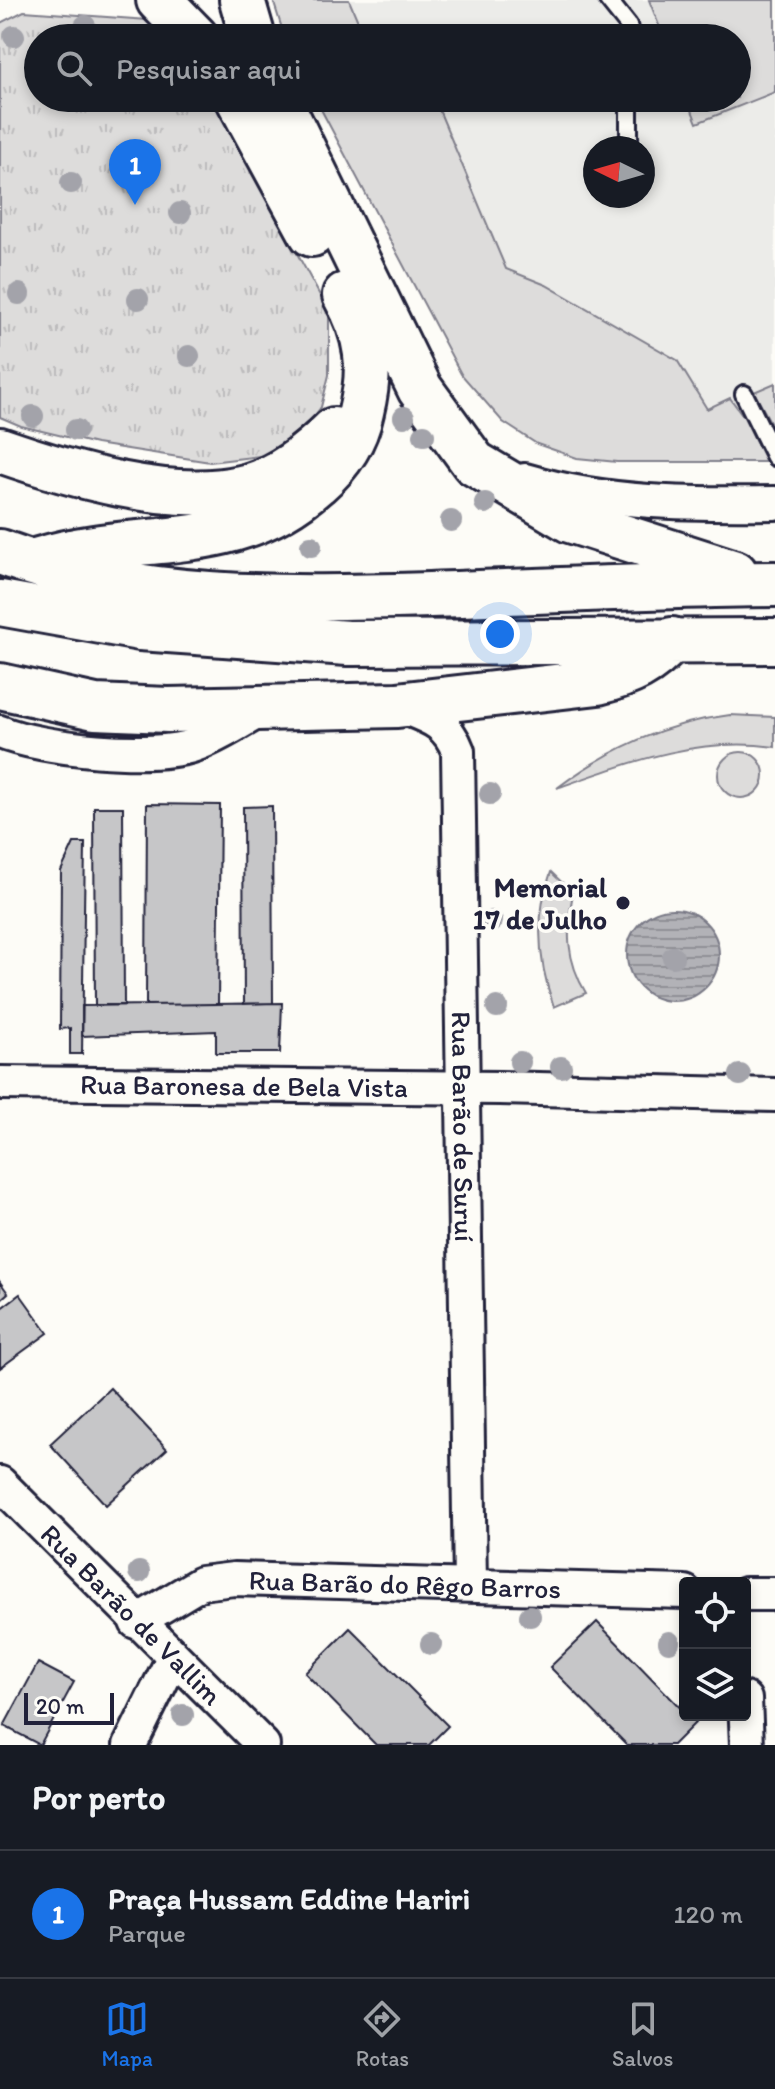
<!DOCTYPE html>
<html lang="pt">
<meta charset="utf-8">
<style>
body{margin:0;font-family:Itim,sans-serif;background:#242831;color:#f1f3f6}
.controls{position:absolute;right:24px;bottom:24px;display:grid;overflow:hidden;border-radius:8px;box-shadow:0 4px 12px #0003}
.controls button{width:72px;height:72px;display:grid;place-items:center;padding:0;border:0;border-bottom:2px solid #363941;background:#171b24;color:#f1f3f6;font:40px sans-serif}
.compass{position:absolute;left:583px;top:136px;width:72px;height:72px;border-radius:50%;background:#171b24;box-shadow:0 4px 12px #0003;rotate:275deg}
.scale{position:absolute;left:24px;bottom:20px;width:90px;box-sizing:border-box;padding-left:8px;border:4px solid #22223b;border-top:0;font-size:22px;line-height:28px;white-space:nowrap;color:#22223b;-webkit-text-stroke:6px #fdfcf7;paint-order:stroke}
.you{position:absolute;left:500px;top:634px;width:28px;height:28px;margin:-20px;border:6px solid #fff;border-radius:50%;background:#1a73e8;box-shadow:0 0 0 12px #1a73e833}
.badge{display:grid;place-items:center;width:52px;height:52px;border-radius:50%;background:#1a73e8;color:#fff;font-size:26px;font-weight:700}
.pin{position:absolute;translate:-50% -66px;filter:drop-shadow(0 2px 4px #0008)}
.pin::after{content:'';position:absolute;top:42px;width:28px;height:24px;background:inherit;clip-path:polygon(0 0,100% 0,50% 100%)}
.list{margin:0;padding:0;list-style:none}
h2{display:flex;justify-content:space-between;align-items:center;height:104px;margin:0;padding:0 32px;font-size:34px}
h2 small{font-size:26px;font-weight:400;color:#9ea1a6}
.list li{display:grid;grid-template-columns:52px 1fr auto;gap:24px;align-items:center;box-sizing:border-box;height:128px;padding:0 32px;border-top:2px solid #363941}
.list b{display:block;font-size:30px;white-space:nowrap}
.list p{margin:0;font-size:26px;white-space:nowrap;color:#9ea1a6}
.list em{font-size:26px;font-style:normal;color:#9ea1a6}
.icon{flex:none;width:44px;height:44px;fill:none;stroke:currentColor;stroke-width:2;stroke-linecap:round;stroke-linejoin:round}
.map{position:relative;flex:none;width:775px;height:1745px;overflow:hidden}
.search{position:absolute;background:#171b24;box-shadow:0 4px 12px #0003;left:24px;right:24px;top:24px;height:88px;display:flex;align-items:center;gap:20px;box-sizing:border-box;padding:0 28px;border-radius:44px;color:#9ea1a6;font-size:30px}
.sheet{height:232px;background:#171b24}
nav{display:flex;justify-content:space-around;align-items:center;box-sizing:border-box;height:112px;border-top:2px solid #363941;background:#171b24;font-size:22px;color:#9ea1a6}
nav a{display:grid;justify-items:center;gap:4px}
nav .on{color:#1a73e8}
.map>svg:first-child{display:block}
</style>
<div class="map">
<svg width="775" height="1745" viewBox="0 0 775 1745">
<defs>
<pattern id="park-tufts" width="24" height="20" patternUnits="userSpaceOnUse" patternTransform="scale(2)"><rect width="24" height="20" fill="#dddcdb"/><path d="M3 7l-1-3M5 7V3M7 7l1-3M15 17l-1-3M17 17v-4M19 17l1-3" fill="none" stroke="#bdbcbd"/></pattern>
<pattern id="water-rules" width="6" height="5" patternUnits="userSpaceOnUse" patternTransform="scale(2)"><rect width="6" height="5" fill="#b2b2b7"/><path d="M0 2.5h6" fill="none" stroke="#909096"/></pattern>
</defs>
<rect width="100%" height="100%" fill="#fdfcf7"/>
<filter id="ink" filterUnits="userSpaceOnUse"><feTurbulence type="fractalNoise" baseFrequency=".0125" numOctaves="2"/><feDisplacementMap in="SourceGraphic" scale="16" xChannelSelector="R" yChannelSelector="G"/><feConvolveMatrix kernelMatrix="1 2 1 2 8 2 1 2 1" color-interpolation-filters="sRGB"/></filter>
<g filter="url(#ink)">
<path fill="#ecece9" fill-rule="evenodd" d="M273 0H775V462H617L577 458 537 444 503 422 461 374 315 98H737V38H285ZM595 148H643V196H595Z"/>
<path fill="#dddcdb" stroke="#807f8b" stroke-width="2" d="M273 0H349L365 38H285Z
M649 0H775V92L697 123 687 98H737V38H664Z
M315 98H434L506 269 546 285 677 360 707 409 730 398 744 417 766 462H617L577 458 537 444 503 422 461 374Z
M775 383V431L754 392Z
M730 715 775 717V747C698 736 628 763 557 788 609 749 664 723 730 715Z
M718 775a23 23 0 1 1 46 0a23 23 0 1 1-46 0Z
M551 872 573 893C566 930 566 960 586 993L554 1007C538 962 534 917 551 872Z"/>
<path fill="url(#park-tufts)" stroke="#807f8b" stroke-width="2" d="M24 11 148 20 167 38H38V98H212L329 312V375L321 407 300 436 277 454 210 462 96 444 21 426 0 417V23Z"/>
<path fill="url(#water-rules)" stroke="#787885" stroke-width="2" d="M627 955a46 46 0 1 1 92 0a46 46 0 1 1-92 0Z"/>
<path fill="#c6c6c8" stroke="#22223b" stroke-width="2" d="M147 804 220 805 218 1004 146 1005Z
M272 806 273 1003 244 1004 243 807Z
M94 807H123L124 1005H95Z
M74 843H85L82 1054H70V1028L60 1029 61 871Z
M282 1003 280 1053H216V1031L82 1036V1006Z
M0 1282 8 1293 0 1300Z
M20 1294 48 1333 0 1368V1309Z
M110 1388 167 1449 106 1505 50 1444Z
M597 1622 695 1723 673 1745H627L550 1667Z
M350 1628 448 1726 429 1745H376L305 1673Z
M38 1663 74 1682 40 1745 4 1726Z"/>
<g fill="none" stroke-linecap="round" stroke-linejoin="round">
<defs>
<path id="lane" d="M608 0 628 25 631 38
M629 98V142
M744 394 775 457"/>
<g id="street">
<path d="M525 480C607 504 689 504 775 503"/>
<path id="s1" d="M400 706C427 717 447 721 458 751L470 1585"/>
<path d="M0 732C41 749 153 760 195 745 218 737 240 722 261 710"/>
<path id="s2" d="M0 1083 500 1088 775 1095"/>
<path id="s3" d="M0 1483 263 1745"/>
<path d="M745 1594H775"/>
<path id="s4" d="M136 1622 201 1583 234 1579 685 1592"/>
<path d="M745 1699 747 1745"/>
<path d="M130 1745 173 1658"/>
</g>
<path id="highway" d="M159 0 196 38
M242 0 253 38
M238 98 312 234
M278 98 420 389 474 463 570 520 735 573
M0 450C69 474 169 504 241 488 278 480 309 455 334 430
M0 552C136 603 287 599 430 595 545 591 660 585 775 584
M39 560C139 529 233 559 317 483 339 464 355 441 361 412 372 367 368 336 345 295
M0 603 140 628 348 643 775 641
M0 686 95 707 168 710 397 705 598 682C630 674 650 665 672 640"/>
</defs>
<use href="#lane" stroke="#22223b" stroke-width="22"/>
<use href="#street" stroke="#22223b" stroke-width="38"/>
<use href="#highway" stroke="#22223b" stroke-width="50"/>
<use href="#lane" stroke="#fdfcf7" stroke-width="16"/>
<use href="#street" stroke="#fdfcf7" stroke-width="32"/>
<use href="#highway" stroke="#fdfcf7" stroke-width="44"/>
</g>
<g fill="#a3a3aa">
<circle cx="85" cy="26" r="11"/>
<circle cx="14" cy="36" r="11"/>
<circle cx="71" cy="183" r="11"/>
<circle cx="180" cy="213" r="11"/>
<circle cx="19" cy="294" r="11"/>
<circle cx="138" cy="299" r="11"/>
<circle cx="189" cy="356" r="11"/>
<circle cx="33" cy="416" r="11"/>
<circle cx="404" cy="417" r="11"/>
<circle cx="76" cy="430" r="11"/>
<circle cx="424" cy="435" r="11"/>
<circle cx="485" cy="503" r="11"/>
<circle cx="451" cy="521" r="11"/>
<circle cx="311" cy="546" r="11"/>
<circle cx="490" cy="794" r="11"/>
<circle cx="492" cy="921" r="11"/>
<circle cx="673" cy="957" r="11"/>
<circle cx="497" cy="1007" r="11"/>
<circle cx="520" cy="1062" r="11"/>
<circle cx="561" cy="1067" r="11"/>
<circle cx="740" cy="1075" r="11"/>
<circle cx="139" cy="1572" r="11"/>
<circle cx="530" cy="1616" r="11"/>
<circle cx="669" cy="1642" r="11"/>
<circle cx="431" cy="1644" r="11"/>
<circle cx="183" cy="1715" r="11"/>
</g>
</g>
<circle fill="#22223b" stroke="#fdfcf7" stroke-width="3" cx="623" cy="903" r="8"/>
<g text-anchor="middle" dominant-baseline="central" stroke-width="7" stroke-linejoin="round" paint-order="stroke">
<g font-size="28" font-weight="bold" fill="#22223b" stroke="#fdfcf7" text-anchor="end">
<text x="607" y="887">Memorial<tspan x="607" dy="32">17 de Julho</tspan></text>
</g>
<g font-size="28" fill="#22223b" stroke="#fdfcf7">
<text stroke="none"><textPath href="#s2" startOffset="244">Rua Baronesa de Bela Vista</textPath></text>
<text stroke="none"><textPath href="#s1" startOffset="452">Rua Barão de Suruí</textPath></text>
<text stroke="none"><textPath href="#s4" startOffset="280">Rua Barão do Rêgo Barros</textPath></text>
<text stroke="none"><textPath href="#s3" startOffset="186">Rua Barão de Vallim</textPath></text>
</g>
</g>
</svg>
<div class="controls">
<button><svg class="icon" aria-label="locate" viewBox="0 0 24 24"><circle cx="12" cy="12" r="6"/><path d="M12 2v4M12 18v4M2 12h4M18 12h4"/></svg></button>
<button><svg class="icon" aria-label="layers" viewBox="0 0 24 24"><path d="M12 4l9 5-9 5-9-5zM3 14l9 5 9-5"/></svg></button>
</div>
<svg class="compass" viewBox="-18 -18 36 36"><path d="M0-13l5 13h-10z" fill="#e53935"/><path d="M0 13l5-13h-10z" fill="#9ea1a6"/></svg>
<div class="scale">20 m</div>
<div class="you"></div>
<div class="pin badge" style="left:135px;top:205px">1</div>
<div class="search"><svg class="icon" aria-label="search" viewBox="0 0 24 24"><circle cx="10" cy="10" r="6"/><path d="M15 15l6 6"/></svg>Pesquisar aqui</div>
</div>
<section class="sheet">
<h2>Por perto<small></small></h2>
<ul class="list">
<li><span class="badge">1</span><div><b>Praça Hussam Eddine Hariri</b><p>Parque</p></div><em>120 m</em></li>
</ul>
</section>
<nav>
<a class="on"><svg class="icon" aria-label="map" viewBox="0 0 24 24"><path d="M3 6l6-2 6 2 6-2v14l-6 2-6-2-6 2zM9 4v14M15 6v14"/></svg>Mapa</a>
<a><svg class="icon" aria-label="directions" viewBox="0 0 24 24"><path d="M12 3l9 9-9 9-9-9zM9 14v-3h6M13 9l2 2-2 2"/></svg>Rotas</a>
<a><svg class="icon" aria-label="saved" viewBox="0 0 24 24"><path d="M7 4h10v16l-5-4-5 4z"/></svg>Salvos</a>
</nav>
